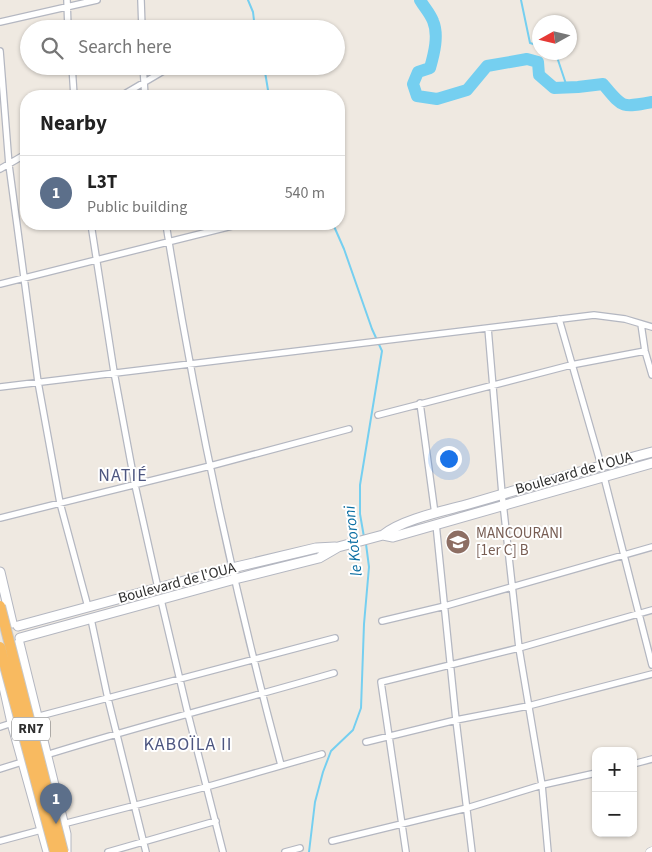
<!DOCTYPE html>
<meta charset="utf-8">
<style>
body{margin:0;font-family:"Source Sans 3",sans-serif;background:#f2f2f2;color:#222}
.controls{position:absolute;right:15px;bottom:15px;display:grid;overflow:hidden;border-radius:10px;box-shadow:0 1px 4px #0004}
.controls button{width:45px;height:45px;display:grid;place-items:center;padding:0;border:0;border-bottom:1px solid #e0e0e0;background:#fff;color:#222;font:25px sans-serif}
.compass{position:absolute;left:532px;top:15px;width:45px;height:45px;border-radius:50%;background:#fff;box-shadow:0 1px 4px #0004;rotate:262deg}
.you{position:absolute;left:448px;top:458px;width:18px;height:18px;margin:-12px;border:4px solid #fff;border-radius:50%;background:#1a73e8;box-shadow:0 0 0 8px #1a73e833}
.badge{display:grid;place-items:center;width:32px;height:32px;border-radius:50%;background:#2563eb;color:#fff;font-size:16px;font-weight:700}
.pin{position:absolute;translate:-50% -41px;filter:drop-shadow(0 1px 2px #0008)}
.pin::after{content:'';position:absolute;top:26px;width:18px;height:15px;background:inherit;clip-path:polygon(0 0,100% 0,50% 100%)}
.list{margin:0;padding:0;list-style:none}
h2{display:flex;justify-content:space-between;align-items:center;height:65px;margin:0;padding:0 20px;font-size:21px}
h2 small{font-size:16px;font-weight:400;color:#767676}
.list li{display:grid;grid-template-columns:32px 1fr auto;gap:15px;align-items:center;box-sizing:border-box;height:75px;padding:0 20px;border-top:1px solid #e0e0e0}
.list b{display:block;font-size:19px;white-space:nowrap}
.list p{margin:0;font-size:16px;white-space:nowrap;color:#767676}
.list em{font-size:16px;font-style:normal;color:#767676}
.icon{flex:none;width:28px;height:28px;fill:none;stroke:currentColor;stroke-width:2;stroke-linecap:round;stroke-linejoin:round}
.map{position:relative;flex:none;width:652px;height:852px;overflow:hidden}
.search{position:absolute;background:#fff;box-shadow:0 1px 4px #0004;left:20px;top:20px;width:325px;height:55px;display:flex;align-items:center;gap:12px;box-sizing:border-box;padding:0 18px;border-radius:28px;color:#767676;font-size:19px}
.panel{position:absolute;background:#fff;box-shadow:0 1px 4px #0004;left:20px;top:90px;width:325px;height:140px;border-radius:20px}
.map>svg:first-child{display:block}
</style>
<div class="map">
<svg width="652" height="852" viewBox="0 0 652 852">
<rect width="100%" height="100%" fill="#efe9e1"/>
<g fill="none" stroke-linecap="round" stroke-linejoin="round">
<path stroke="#75cff0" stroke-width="2" d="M248 0 253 12 255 29
M521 0 530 43 540 46
M552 52 557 57 567 87
M264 66 269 96
M333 224 344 249 372 329 382 351 360 485V514L364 537
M309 852 315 802 323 772 331 751 353 730 361 708 364 624 369 567 366 544"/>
<path stroke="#75cff0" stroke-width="12" d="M420 0C424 7 430 13 433 21 439 35 434 54 430 68L418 72 413 84 417 96 437 99 467 90 487 66 527 59 538 62 539 75 554 88 578 87 603 84C623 108 621 108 652 102"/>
<defs>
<path id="minor" d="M67 0 68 29
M141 0 142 29
M0 22 97 0
M0 51 9 165 38 382 60 503 88 607
M72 66 74 96
M143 66 145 96
M121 96 172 66
M0 169 26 154
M91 224 114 372 135 485 158 588
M166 224C195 406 233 587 281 765
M0 284 240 224
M559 319 601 465
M641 324 645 351 652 375
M488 328 502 494 519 648 542 785 548 852
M0 387 594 315 625 319 652 327
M420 403 435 514
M378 415 571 365 645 351
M604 477 652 665
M0 518 210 466 349 429
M436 524 456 720 472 852
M161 600 188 714 223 852
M91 619 108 699 146 852
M382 621 445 606 652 547
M36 717 335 638
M0 727 12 723
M366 742 456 720 528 706 652 674
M46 755C142 725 238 701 334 673
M633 764 652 759
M0 769 22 762
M63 824 206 787 322 754
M0 841 41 830
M332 841 467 808 542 785 596 773
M108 852 216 821
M285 852 300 848
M406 852 381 682 519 648 652 610"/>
<path id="tertiary" d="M650 852 652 851"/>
<path id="secondary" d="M383 535C403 519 444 511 469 504 530 486 591 468 652 452
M0 572 12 623
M18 626 232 568 316 548 335 547
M20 638 235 579 319 558 338 547 383 535 393 537 652 463
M19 643 66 834V852
M0 669 12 723 48 852"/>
</defs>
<use href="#minor" stroke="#b4b7c1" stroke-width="8"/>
<use href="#tertiary" stroke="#b4b7c1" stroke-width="9"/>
<use href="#secondary" stroke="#b4b7c1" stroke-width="11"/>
<use href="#minor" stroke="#fff" stroke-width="5.5"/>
<use href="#tertiary" stroke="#fff" stroke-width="8"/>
<use href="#secondary" stroke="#fff" stroke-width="9"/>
<defs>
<path id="trunk-bridge" d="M0 606 63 852
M0 647 55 852"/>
</defs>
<use href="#trunk-bridge" stroke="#c9c9c9" stroke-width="12" stroke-linecap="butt"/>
<use href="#trunk-bridge" stroke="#f8ba60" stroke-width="10"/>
</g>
<defs>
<symbol id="school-disc" viewBox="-11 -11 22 22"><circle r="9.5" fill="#8d6e63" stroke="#fff"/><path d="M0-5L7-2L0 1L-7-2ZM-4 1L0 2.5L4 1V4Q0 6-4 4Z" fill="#fff"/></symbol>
</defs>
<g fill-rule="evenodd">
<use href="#school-disc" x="444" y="528" width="28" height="28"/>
</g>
<g text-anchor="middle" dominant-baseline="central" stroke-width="4" stroke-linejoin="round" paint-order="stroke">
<rect fill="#fff" stroke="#6d6d6d" stroke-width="1" x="12" y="717.5" width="38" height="23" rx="4"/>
<g font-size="14" font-weight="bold" fill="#2e2e2e">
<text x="31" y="729">RN7</text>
</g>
<g font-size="15" fill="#2e2e2e" stroke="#fff">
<text transform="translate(574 473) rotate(-16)">Boulevard de l'OUA</text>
<text transform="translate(177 583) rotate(-15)">Boulevard de l'OUA</text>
</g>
<g font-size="15" fill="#785e54" stroke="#fff" text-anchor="start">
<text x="476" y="533">MANCOURANI<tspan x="476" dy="17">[1er C] B</tspan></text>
</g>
<g font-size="16" font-style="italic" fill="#0d6fa3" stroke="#fff">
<text transform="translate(353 541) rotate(-96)">le Kotoroni</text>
</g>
<g font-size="18" letter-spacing="1" fill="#4d5680" stroke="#fff">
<text x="123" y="475">NATIÉ</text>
<text x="188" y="744">KABOÏLA II</text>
</g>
</g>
</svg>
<div class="controls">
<button>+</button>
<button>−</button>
</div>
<svg class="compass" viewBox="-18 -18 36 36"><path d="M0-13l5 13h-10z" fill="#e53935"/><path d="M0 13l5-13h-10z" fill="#767676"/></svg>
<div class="you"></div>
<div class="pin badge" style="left:56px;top:824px;background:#5c6f8a">1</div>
<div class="search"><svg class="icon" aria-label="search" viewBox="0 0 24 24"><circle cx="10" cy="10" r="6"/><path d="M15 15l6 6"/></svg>Search here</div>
<section class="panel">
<h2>Nearby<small></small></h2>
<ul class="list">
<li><span class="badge" style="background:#5c6f8a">1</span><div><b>L3T</b><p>Public building</p></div><em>540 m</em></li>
</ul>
</section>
</div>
